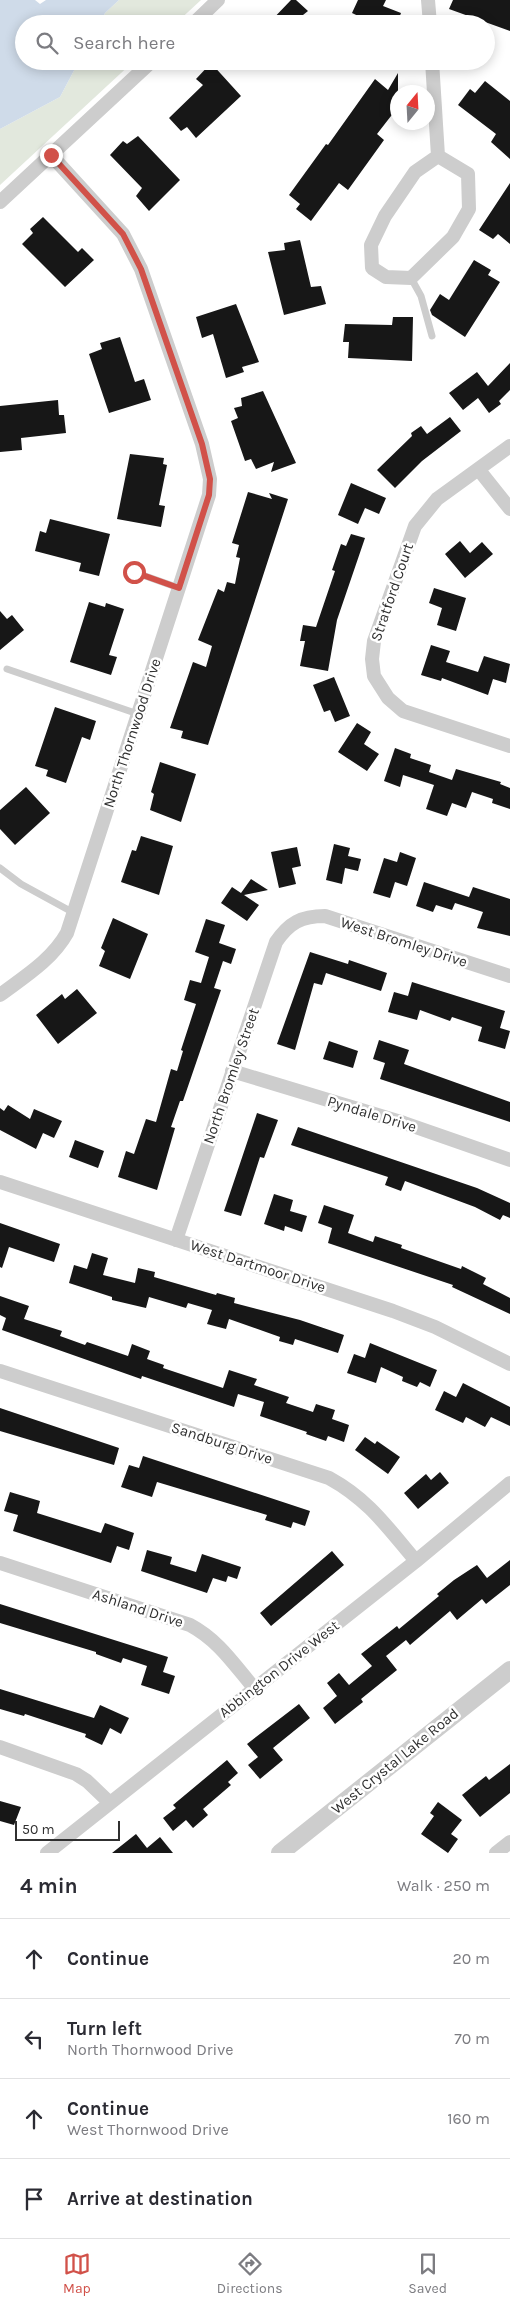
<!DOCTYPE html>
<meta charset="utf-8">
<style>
body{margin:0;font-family:Karla,sans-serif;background:#f7f7f7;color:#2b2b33}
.compass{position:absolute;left:390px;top:85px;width:45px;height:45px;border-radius:50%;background:#fff;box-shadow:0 2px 12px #0003;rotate:18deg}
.scale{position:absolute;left:15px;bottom:12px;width:105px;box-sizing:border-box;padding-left:5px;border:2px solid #303030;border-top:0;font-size:14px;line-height:18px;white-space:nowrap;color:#303030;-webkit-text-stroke:4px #fff;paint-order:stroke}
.stop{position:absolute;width:15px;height:15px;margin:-11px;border:4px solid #d15149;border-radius:50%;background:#fff}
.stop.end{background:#d15149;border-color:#fff;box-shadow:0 1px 5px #0008}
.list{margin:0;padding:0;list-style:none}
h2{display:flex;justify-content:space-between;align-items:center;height:65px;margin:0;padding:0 20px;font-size:21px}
h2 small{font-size:16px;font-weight:400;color:#7c7c81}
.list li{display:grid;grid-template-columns:32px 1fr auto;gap:15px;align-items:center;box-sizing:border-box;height:80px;padding:0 20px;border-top:1px solid #e1e1e2}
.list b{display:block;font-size:19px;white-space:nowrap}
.list p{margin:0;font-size:16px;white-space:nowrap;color:#7c7c81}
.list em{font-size:16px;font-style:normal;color:#7c7c81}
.icon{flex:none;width:28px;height:28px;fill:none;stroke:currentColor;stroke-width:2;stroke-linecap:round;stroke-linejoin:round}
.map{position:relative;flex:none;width:510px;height:1853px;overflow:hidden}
.search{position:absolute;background:#fff;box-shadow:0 2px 12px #0003;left:15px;right:15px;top:15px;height:55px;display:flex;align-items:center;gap:12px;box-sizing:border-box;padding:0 18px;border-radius:28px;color:#7c7c81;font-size:19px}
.sheet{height:385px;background:#fff}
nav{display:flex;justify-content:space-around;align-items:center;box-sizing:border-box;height:70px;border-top:1px solid #e1e1e2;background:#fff;font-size:14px;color:#7c7c81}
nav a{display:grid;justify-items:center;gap:2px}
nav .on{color:#d15149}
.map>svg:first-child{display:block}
</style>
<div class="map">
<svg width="510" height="1853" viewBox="0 0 510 1853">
<rect width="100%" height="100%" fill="#fff"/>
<path fill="#e2e8dd" d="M119 0H201L175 24H100L105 13Z
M79 61H134L0 185V129L60 97Z"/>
<path fill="#cfdbe9" d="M0 0H35L40 4 46 0H119L105 13 100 24H24V61H79L60 97 0 129Z"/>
<path fill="#171717" d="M291 0H296L308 11 303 15 311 24H268Z
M358 0H386L383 6 401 13 397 24H375L352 13Z
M453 0H510V31L449 9Z
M211 63 241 96 196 138 187 127 181 131 169 118 203 85 196 79Z
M398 73V107L377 134 384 140 348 190 339 183 311 221 296 209 300 204 289 195 326 144 328 145 375 79 388 90Z
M485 81 510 101V159L491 142 496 134 458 105 470 89 475 93Z
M138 136 180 180 149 211 136 196 142 188 110 155 123 141 127 144Z
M510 183V244L498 234 493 239 479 230Z
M43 217 78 252 82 248 94 260 65 287 22 244 33 233 30 229Z
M300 240 311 287 321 286 326 304 284 315 268 252 285 250 284 243Z
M474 260 491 270 488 275 500 282 465 337 432 315 430 310 440 294 449 300Z
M236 304 259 362 242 367 244 372 226 378 213 334 202 338 196 317Z
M393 317H413L412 361 348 358 349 342H343L345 324 392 325Z
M120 337 135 382 144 379 151 400 109 413 89 354 102 349 100 343Z
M510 363V390L499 401 501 404 489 413 478 398 463 410 449 393 477 372 488 386Z
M263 391 296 463 271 472 274 462 256 469 251 459 245 461 231 421 238 418 234 408 242 406 241 398Z
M58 400 59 415H64L66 433 21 438 22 450 0 452V406Z
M450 417 461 431 422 461 395 488 377 470 412 436 411 433 421 426 427 434Z
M130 454 164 458 163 464 167 465 159 505 165 506 161 527 117 519Z
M351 483 386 498 379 514 365 508 358 524 338 515Z
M248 492 272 499 269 493 288 499 208 745 181 738 183 731 170 728 193 662 206 667 212 646 198 640 218 589 224 592 227 582 235 584 240 558 236 557 239 545 232 543Z
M50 519 110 534 99 576 79 571 81 563 35 551 40 531 46 533Z
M351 534 365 538 337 620 328 671 300 666 305 641H300L303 625 316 627 335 571 332 570 341 544 346 546Z
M460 541 470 553 482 542 493 554 465 578 445 554Z
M434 588 466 598 456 631 437 625 442 608 429 603Z
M89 602 105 607 106 603 124 609 109 655 117 657 111 675 70 662Z
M0 611 7 619 12 615 24 630 0 650Z
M431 645 450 651 446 662 478 672 484 656 510 664 506 683 493 679 488 695 442 678 441 681 421 675Z
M334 677 350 716 335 722 330 710 324 712 313 685Z
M55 707 96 721 90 740 82 737 66 783 46 776 48 770 35 766Z
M357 723 371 732 364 744 379 754 367 771 338 752Z
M395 748 411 754 410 758 431 765 429 772 452 780 456 769 501 782 500 784 510 788V809L492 803 493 799 472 792 466 808 452 803 447 816 426 809 434 785 403 775 400 787 384 781Z
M160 762 196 774 181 822 150 810 154 794 151 792Z
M26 787 50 813 15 845 0 829V810Z
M141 836 173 846 159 895 121 882 132 850 136 851Z
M334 844 350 848 348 856 361 859 358 871 345 868 342 884 326 880Z
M297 847 301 866 292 868 296 884 279 888 271 852Z
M400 852 416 858 407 886 395 882 390 898 373 893 384 858 397 862Z
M251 879 268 890 244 895 259 905 247 921 221 903 232 887 241 893Z
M424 882 469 897 473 887 510 899V936L477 928 483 912 455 903 452 910 436 905 433 912 416 906Z
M113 918 148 934 130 979 99 966 105 951 101 948Z
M206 919 225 925 219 943 236 949 231 964 223 961 214 988 221 990 183 1101H180L171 1127 175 1128 157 1190 118 1177 126 1151 134 1154 146 1119 156 1122 171 1069 177 1071 183 1051 181 1050 196 1004 184 1000 190 980 201 983 209 957 195 952Z
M310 952 348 964 349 960 387 973 381 991 326 973 322 985 314 983 295 1050 277 1044Z
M412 982 505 1011 500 1028 510 1031 505 1049 478 1041 482 1027 452 1017 450 1021 420 1010 417 1020 388 1012 394 992 408 996Z
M77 989 97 1013 58 1044 36 1015 62 994 65 999Z
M379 1040 409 1050 404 1064 510 1102V1122L380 1079 385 1063 373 1059Z
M329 1041 358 1051 353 1068 323 1059Z
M8 1105 30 1119 34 1109 62 1121 54 1138 43 1133 36 1149 0 1130V1108L4 1111Z
M257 1113 278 1120 264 1158 260 1157 241 1216 224 1211Z
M298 1127 477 1188 510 1203V1218L503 1215 500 1220 475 1207 405 1181 401 1191 385 1185 388 1177 291 1145Z
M75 1140 104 1151 98 1168 69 1157Z
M274 1194 293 1200 290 1211 307 1216 302 1232 285 1226 284 1231 264 1224Z
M324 1205 354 1215 348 1233 373 1242 375 1236 402 1245 401 1248 461 1269 462 1266 486 1278 483 1284 510 1298V1314L452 1287 453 1285 328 1243 332 1228 318 1223Z
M0 1223 60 1244 54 1262 9 1247 2 1268 0 1267Z
M92 1253 108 1258 103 1275 135 1283 138 1268 155 1272 154 1277 216 1295 217 1293 235 1298 234 1303 300 1320 344 1335 338 1353 295 1339 293 1345 279 1341 280 1337 229 1319 226 1329 207 1324 212 1310 188 1303 186 1308 149 1297 146 1308 112 1300V1297L69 1283 74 1265 87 1269Z
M0 1296 29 1306 24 1319 62 1331 60 1336 85 1345 87 1342 128 1356 132 1344 150 1351 147 1359 164 1365 163 1368 223 1388 229 1370 257 1379 254 1385 289 1397 286 1403 313 1412 316 1404 335 1410 332 1419 349 1425 344 1442 328 1436 326 1441 306 1434 307 1432 260 1416 264 1402 238 1394 234 1407 142 1376 141 1379 2 1330 6 1318 0 1315Z
M370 1343 437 1370 430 1387 420 1382 417 1387 402 1381 403 1377 381 1367 376 1383 347 1373 354 1354 365 1358Z
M463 1383 510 1407V1426L491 1417 485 1427 466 1417 463 1423 435 1410 444 1391 456 1397Z
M0 1408 119 1448 114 1465 0 1431Z
M365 1437 375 1444 377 1441 400 1457 388 1474 355 1450Z
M143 1456 310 1511 305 1526 293 1522 291 1528 265 1520 267 1515 157 1482 152 1497 121 1487 129 1465 139 1468Z
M440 1472 449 1483 418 1509 404 1493 426 1474 431 1480Z
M10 1492 40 1501 37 1513 101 1533 105 1523 134 1533 129 1550 117 1546 111 1563 13 1531 18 1515 4 1511Z
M147 1550 172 1557 170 1564 196 1572 202 1554 241 1567 237 1579 228 1576 226 1582 213 1578 207 1593 141 1571Z
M332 1551 344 1565 271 1626 260 1613Z
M510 1560V1585L486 1604 482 1599 457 1620 450 1611 410 1645 406 1640 386 1656 397 1670 361 1699 363 1702 335 1724 323 1708 337 1696 327 1683 339 1673 349 1685 372 1666 361 1654 397 1626 399 1629 439 1596 437 1594 454 1580 477 1565 487 1578Z
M0 1604 168 1657 163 1672 175 1676 169 1694 141 1685 147 1666 123 1658 121 1663 96 1654V1652L0 1623Z
M0 1689 94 1718 100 1705 129 1718 121 1734 110 1728 102 1745 85 1737 86 1734 25 1714 24 1716 0 1709Z
M299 1704 310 1718 273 1748 283 1760 260 1779 248 1765 258 1757 247 1744Z
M227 1760 238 1773 228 1782 231 1785 203 1809 208 1815 193 1828 186 1820 173 1831 163 1818 176 1808 173 1805Z
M510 1764V1793L480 1817 462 1795 486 1776 489 1780Z
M0 1801 21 1807 14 1825 0 1821Z
M438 1802 462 1820 451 1834 458 1839 448 1853 421 1834 434 1816 430 1813Z
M136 1834 147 1848 160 1837 173 1853H112Z"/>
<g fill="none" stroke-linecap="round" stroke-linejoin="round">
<path stroke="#cdcdcd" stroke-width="7" d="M411 278 421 296 432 336
M134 572 179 588
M7 669 138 714
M0 868 21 884 74 913"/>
<path stroke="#cdcdcd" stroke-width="14" d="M428 0 430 24
M193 24 218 0
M432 61 438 156
M438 156 468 174 469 209 453 237 411 278 386 277 372 268 371 245 385 216 415 172Z
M0 202 152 61
M510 446 437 499 415 526 374 641 372 659 374 676 388 698 403 711 510 746
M479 470 510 509
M0 995C24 977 52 960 67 933L209 495 210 479 202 444 141 269 123 234 51 155
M232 1071 404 1123 510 1160
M0 1182 393 1311 435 1327 510 1364
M176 1240 276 942C289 923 301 916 325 916L510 976
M0 1371 329 1478C369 1500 387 1527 416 1561
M0 1563 190 1625C218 1640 233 1663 254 1688
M0 1747 76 1774 87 1781 110 1803
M47 1853 416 1561 510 1483
M496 1853 510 1842"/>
<path stroke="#cdcdcd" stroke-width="18" d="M280 1853 510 1670"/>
</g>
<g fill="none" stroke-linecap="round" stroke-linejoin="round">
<path stroke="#d15149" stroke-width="6" d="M51 155 123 234 141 269 202 444 210 479 209 495 179 588 134 572"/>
</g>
<g text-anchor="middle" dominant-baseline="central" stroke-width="5" stroke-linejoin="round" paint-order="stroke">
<g font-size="15" fill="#303030" stroke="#fff">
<text transform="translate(392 592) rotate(-71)">Stratford Court</text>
<text transform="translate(132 733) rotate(-72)">North Thornwood Drive</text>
<text transform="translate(404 942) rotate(18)">West Bromley Drive</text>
<text transform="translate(231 1076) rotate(-71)">North Bromley Street</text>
<text transform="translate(372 1114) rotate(17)">Pyndale Drive</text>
<text transform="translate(258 1266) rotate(18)">West Dartmoor Drive</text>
<text transform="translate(222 1443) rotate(18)">Sandburg Drive</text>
<text transform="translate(138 1608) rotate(18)">Ashland Drive</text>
<text transform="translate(279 1669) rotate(-38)">Abbington Drive West</text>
<text transform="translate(395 1761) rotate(-39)">West Crystal Lake Road</text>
</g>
</g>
</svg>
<svg class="compass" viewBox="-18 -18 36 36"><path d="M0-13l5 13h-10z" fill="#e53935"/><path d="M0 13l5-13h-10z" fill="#7c7c81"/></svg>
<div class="scale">50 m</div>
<div class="stop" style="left:134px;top:572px"></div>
<div class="stop end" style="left:51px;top:155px"></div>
<div class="search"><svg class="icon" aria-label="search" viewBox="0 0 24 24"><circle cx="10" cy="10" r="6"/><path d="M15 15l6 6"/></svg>Search here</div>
</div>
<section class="sheet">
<h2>4 min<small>Walk · 250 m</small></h2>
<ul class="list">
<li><svg class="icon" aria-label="ahead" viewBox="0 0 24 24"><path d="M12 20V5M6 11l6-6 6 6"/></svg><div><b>Continue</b></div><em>20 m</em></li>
<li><svg class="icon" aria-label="left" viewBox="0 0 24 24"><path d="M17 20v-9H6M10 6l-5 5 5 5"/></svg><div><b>Turn left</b><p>North Thornwood Drive</p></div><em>70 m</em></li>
<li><svg class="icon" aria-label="ahead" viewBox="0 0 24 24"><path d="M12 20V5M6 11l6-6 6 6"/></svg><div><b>Continue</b><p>West Thornwood Drive</p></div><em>160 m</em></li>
<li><svg class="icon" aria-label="arrive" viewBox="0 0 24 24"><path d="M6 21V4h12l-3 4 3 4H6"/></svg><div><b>Arrive at destination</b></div></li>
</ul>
</section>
<nav>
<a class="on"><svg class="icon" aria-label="map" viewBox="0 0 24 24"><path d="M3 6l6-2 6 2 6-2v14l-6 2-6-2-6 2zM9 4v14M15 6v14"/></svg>Map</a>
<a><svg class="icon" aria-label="directions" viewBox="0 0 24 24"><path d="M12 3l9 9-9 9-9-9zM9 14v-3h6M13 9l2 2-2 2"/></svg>Directions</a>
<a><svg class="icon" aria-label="saved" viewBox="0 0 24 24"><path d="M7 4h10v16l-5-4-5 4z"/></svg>Saved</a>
</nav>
